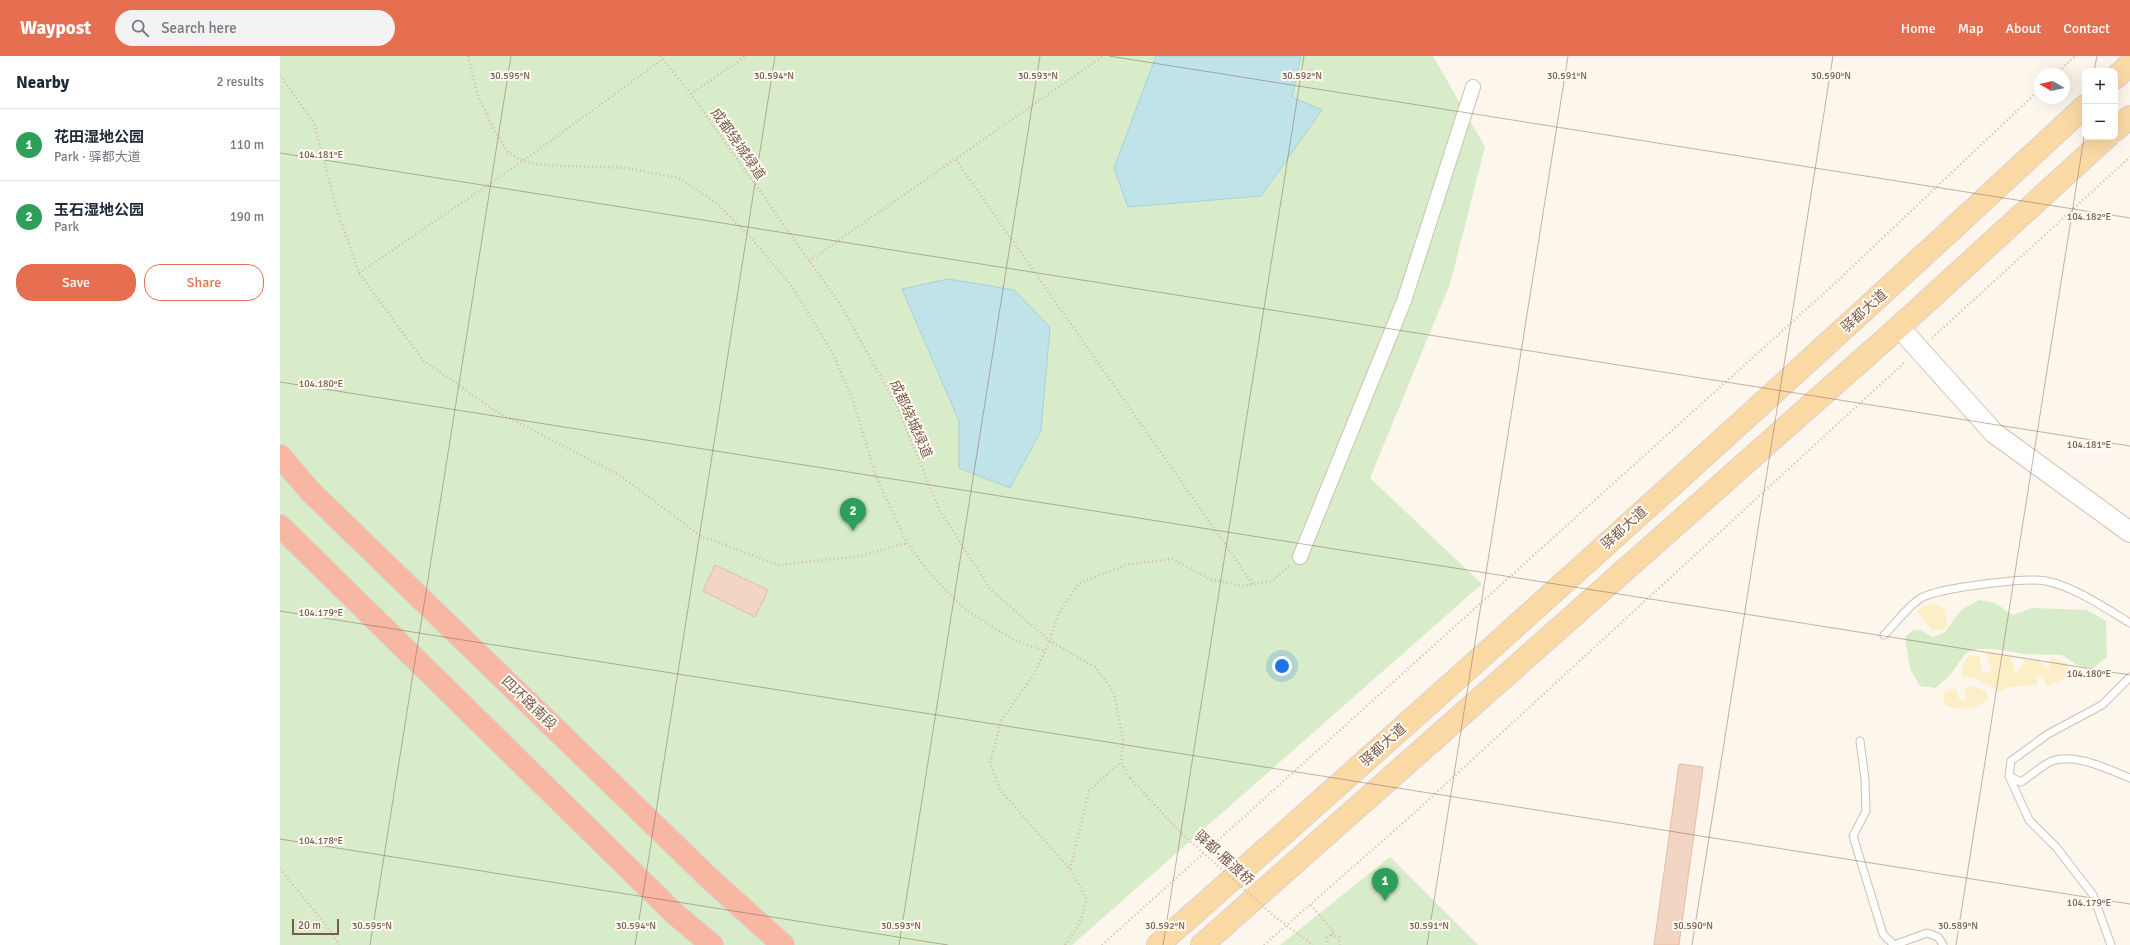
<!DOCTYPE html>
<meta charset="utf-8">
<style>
body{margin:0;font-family:Signika,"Noto Sans SC",sans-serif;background:#f2f2f3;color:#1f2937}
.controls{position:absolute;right:12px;top:12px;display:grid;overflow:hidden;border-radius:8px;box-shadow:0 4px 16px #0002}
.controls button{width:36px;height:36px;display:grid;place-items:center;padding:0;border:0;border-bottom:1px solid #e0e1e3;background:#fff;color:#1f2937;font:20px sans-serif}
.compass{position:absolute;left:1754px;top:12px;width:36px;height:36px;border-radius:50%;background:#fff;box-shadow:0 4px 16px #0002;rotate:279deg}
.scale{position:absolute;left:12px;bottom:10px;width:47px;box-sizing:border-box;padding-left:4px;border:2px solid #7a5c4d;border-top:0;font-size:11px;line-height:14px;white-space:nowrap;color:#7a5c4d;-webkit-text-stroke:3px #fffaf3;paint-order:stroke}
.you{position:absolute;left:1002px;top:610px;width:14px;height:14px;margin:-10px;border:3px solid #fff;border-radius:50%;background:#1a73e8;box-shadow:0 0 0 6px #1a73e833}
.badge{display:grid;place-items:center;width:26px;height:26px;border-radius:50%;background:#e76f51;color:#fff;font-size:13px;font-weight:700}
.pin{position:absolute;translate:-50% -33px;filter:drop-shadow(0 1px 2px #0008)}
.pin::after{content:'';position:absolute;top:21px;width:14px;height:12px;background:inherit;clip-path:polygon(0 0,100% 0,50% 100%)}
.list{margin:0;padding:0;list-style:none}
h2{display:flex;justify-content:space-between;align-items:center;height:52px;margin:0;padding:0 16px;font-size:17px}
h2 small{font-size:13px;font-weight:400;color:#747a83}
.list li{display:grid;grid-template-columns:26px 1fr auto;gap:12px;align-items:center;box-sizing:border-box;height:72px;padding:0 16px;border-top:1px solid #e0e1e3}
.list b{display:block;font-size:15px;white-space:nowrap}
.list p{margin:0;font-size:13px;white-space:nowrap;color:#747a83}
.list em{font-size:13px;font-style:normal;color:#747a83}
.actions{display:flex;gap:8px;padding:12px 16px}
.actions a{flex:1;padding:9px 0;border:1px solid #e76f51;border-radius:16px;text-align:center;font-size:14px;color:#e76f51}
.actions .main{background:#e76f51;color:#fff}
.icon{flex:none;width:22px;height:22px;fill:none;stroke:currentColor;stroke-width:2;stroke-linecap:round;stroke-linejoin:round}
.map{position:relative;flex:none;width:1850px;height:889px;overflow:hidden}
header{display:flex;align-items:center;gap:24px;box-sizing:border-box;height:56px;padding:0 20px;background:#e76f51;color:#fff}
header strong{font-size:19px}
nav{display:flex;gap:22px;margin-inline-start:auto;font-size:14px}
.search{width:280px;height:36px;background:#f2f2f3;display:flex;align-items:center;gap:10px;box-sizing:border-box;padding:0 14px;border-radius:22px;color:#747a83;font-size:15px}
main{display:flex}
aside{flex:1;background:#fff}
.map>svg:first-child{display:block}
</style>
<header>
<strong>Waypost</strong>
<div class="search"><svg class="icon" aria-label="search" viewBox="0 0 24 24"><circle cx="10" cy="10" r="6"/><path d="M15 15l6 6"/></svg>Search here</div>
<nav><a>Home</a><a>Map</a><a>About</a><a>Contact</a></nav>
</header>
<main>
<aside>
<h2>Nearby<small>2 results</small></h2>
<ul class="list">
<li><span class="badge" style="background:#2e9e5b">1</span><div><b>花田湿地公园</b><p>Park · 驿都大道</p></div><em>110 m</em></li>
<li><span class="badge" style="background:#2e9e5b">2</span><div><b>玉石湿地公园</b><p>Park</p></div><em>190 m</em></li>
</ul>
<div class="actions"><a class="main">Save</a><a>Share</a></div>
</aside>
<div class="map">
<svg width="1850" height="889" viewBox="0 0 1850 889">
<rect width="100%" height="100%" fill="#fdf6ec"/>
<path fill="#d8ecc9" d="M0 0H1153L1205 91 1170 228 1090 422 1202 528 792 889H0Z
M1699 544 1715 547 1733 559 1752 552 1807 554 1826 565 1827 601 1812 613 1797 609 1782 599 1743 598 1715 593H1697L1686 597 1670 619 1656 632 1640 630 1630 613 1625 581 1633 574H1640L1653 581 1665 576 1681 554Z
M1110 801 1198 889H1000Z"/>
<path fill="#fcefc7" d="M1655 548 1665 553 1668 572 1653 575 1637 555 1645 550Z
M1706 596 1731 600 1736 618 1745 604H1757L1768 613 1772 602 1787 608 1790 617 1778 626 1767 630 1762 621 1757 619V629L1730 631 1719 635 1696 623 1682 620V610L1689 599 1700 600V607L1703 616 1712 617Z
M1691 630 1706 635 1708 643C1695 654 1680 656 1664 648L1663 637 1675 632 1679 643 1687 645 1684 632Z"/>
<path fill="#bfe3e8" stroke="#a5d3da" d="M876 0H1021L1012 41 1042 54 981 140 848 151 834 112Z
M668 223 734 234 770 271 761 375 730 432 679 412V365L622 233Z"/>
<path fill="#f3d5c3" stroke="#e6bba3" d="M435 509 488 534 475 561 423 535Z
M1399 708 1423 711 1399 889H1374Z"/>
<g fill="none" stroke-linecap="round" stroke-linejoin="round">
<defs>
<path id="lane" d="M1604 579C1615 568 1629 549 1641 542 1659 532 1746 521 1766 525 1793 530 1827 553 1850 567
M1850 621 1822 649 1768 678 1731 705 1729 720 1741 726C1751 720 1762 709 1772 705 1797 697 1827 713 1850 722
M1580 685 1585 723 1586 755 1573 780 1603 878 1614 889
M1729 720 1749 764 1776 791 1813 839 1831 889
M1614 889 1647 877 1658 881 1663 889"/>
<path id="street" d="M1020 501 1124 245 1193 31"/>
<path id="secondary" d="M1619 271 1714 377 1850 476"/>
<path id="primary" d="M1835 22 1850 8
M1835 74 1850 61
M878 889C1190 613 1500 334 1805 50
M922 889 1619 271 1827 81"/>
<path id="highway" d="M0 400 31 436 429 822 503 889
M0 470 395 858 432 889"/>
</defs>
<use href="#lane" stroke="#d1beb0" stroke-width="9"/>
<use href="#street" stroke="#d1beb0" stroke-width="16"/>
<use href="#secondary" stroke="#d6c0b0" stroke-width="22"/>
<use href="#primary" stroke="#dad1cd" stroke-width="24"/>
<use href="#highway" stroke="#dad1cd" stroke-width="24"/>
<path stroke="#d9b8a5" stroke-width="2.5" stroke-dasharray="1 3" stroke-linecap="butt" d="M188 0 198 40 214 74 228 96 243 105 261 109 347 112 399 122 438 148 470 181 511 229 552 296 572 342 596 420 627 487 650 518 686 554 736 585 765 595
M380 0 411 38 560 248 617 350 660 455 711 534 770 585 815 611 834 637 843 684 841 706 850 722
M1776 18 1795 0
M0 19 34 67 56 151 79 217 143 304 214 354 341 420 419 479 498 509 580 500 627 487
M411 38 466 0
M676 104 973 528
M529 205 823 0
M79 217 243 105 383 3
M1652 282 1850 101
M0 813 47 870 59 889
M790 813 809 735 841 706
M1031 849 1054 876 1047 881V889
M1051 879 1059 881 1060 889
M785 889 799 868 807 844 790 813 721 735 710 707 721 665 754 618 770 585 778 558 799 527 849 508 892 503 930 523 963 530 992 525 1009 510
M822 889 1552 230 1760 33
M984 889 1131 760 1626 305"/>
<use href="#lane" stroke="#fff" stroke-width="7"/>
<use href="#street" stroke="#fff" stroke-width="14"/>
<use href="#secondary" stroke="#fff" stroke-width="20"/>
<use href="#primary" stroke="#fbd9a5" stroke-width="22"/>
<use href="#highway" stroke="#f7b7a3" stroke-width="22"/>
<path stroke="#d9b8a5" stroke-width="2.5" stroke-dasharray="1 3" stroke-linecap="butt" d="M850 722 900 776 994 860 1033 889"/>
</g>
<path fill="none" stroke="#7a5c4d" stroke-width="1" stroke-opacity="0.45" d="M829 0 1850 162M1814 15 1817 0M0 97 1850 390M0 326 1850 619M0 555 1850 848M0 783 668 889M90 889 231 0M355 889 495 0M619 889 760 0M883 889 1024 0M1147 889 1288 0M1412 889 1553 0M1676 889 1805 75"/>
<g text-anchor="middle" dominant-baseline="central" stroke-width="4" stroke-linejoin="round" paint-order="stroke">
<g font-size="14" fill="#7a5c4d" stroke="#fffaf3">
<text transform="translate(458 88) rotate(55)">成都绕城绿道</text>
<text transform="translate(1584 255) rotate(-42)">驿都大道</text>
<text transform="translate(631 363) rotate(66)">成都绕城绿道</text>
<text transform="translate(1344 472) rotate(-42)">驿都大道</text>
<text transform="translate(249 647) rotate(44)">四环路南段</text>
<text transform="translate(1103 689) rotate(-42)">驿都大道</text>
<text transform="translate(944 802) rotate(42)">驿都·雁渡桥</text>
</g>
</g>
<g font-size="10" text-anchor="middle" fill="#7a5c4d" stroke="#fffaf3" stroke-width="4" stroke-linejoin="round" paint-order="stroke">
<text x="230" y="23">30.595°N</text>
<text x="494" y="23">30.594°N</text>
<text x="758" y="23">30.593°N</text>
<text x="1022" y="23">30.592°N</text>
<text x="1287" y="23">30.591°N</text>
<text x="1551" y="23">30.590°N</text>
<text x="41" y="102">104.181°E</text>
<text x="1809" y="164">104.182°E</text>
<text x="41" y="331">104.180°E</text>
<text x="1809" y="392">104.181°E</text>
<text x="41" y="560">104.179°E</text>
<text x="1809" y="621">104.180°E</text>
<text x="41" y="788">104.178°E</text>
<text x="1809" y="850">104.179°E</text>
<text x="92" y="873">30.595°N</text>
<text x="356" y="873">30.594°N</text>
<text x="621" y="873">30.593°N</text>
<text x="885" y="873">30.592°N</text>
<text x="1149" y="873">30.591°N</text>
<text x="1413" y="873">30.590°N</text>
<text x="1678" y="873">30.589°N</text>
</g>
</svg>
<div class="controls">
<button>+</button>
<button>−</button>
</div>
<svg class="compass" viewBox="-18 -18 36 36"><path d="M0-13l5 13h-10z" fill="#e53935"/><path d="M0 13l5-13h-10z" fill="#747a83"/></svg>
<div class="scale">20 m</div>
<div class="you"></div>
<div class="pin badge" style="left:1105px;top:845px;background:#2e9e5b">1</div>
<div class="pin badge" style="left:573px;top:475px;background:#2e9e5b">2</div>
</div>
</main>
